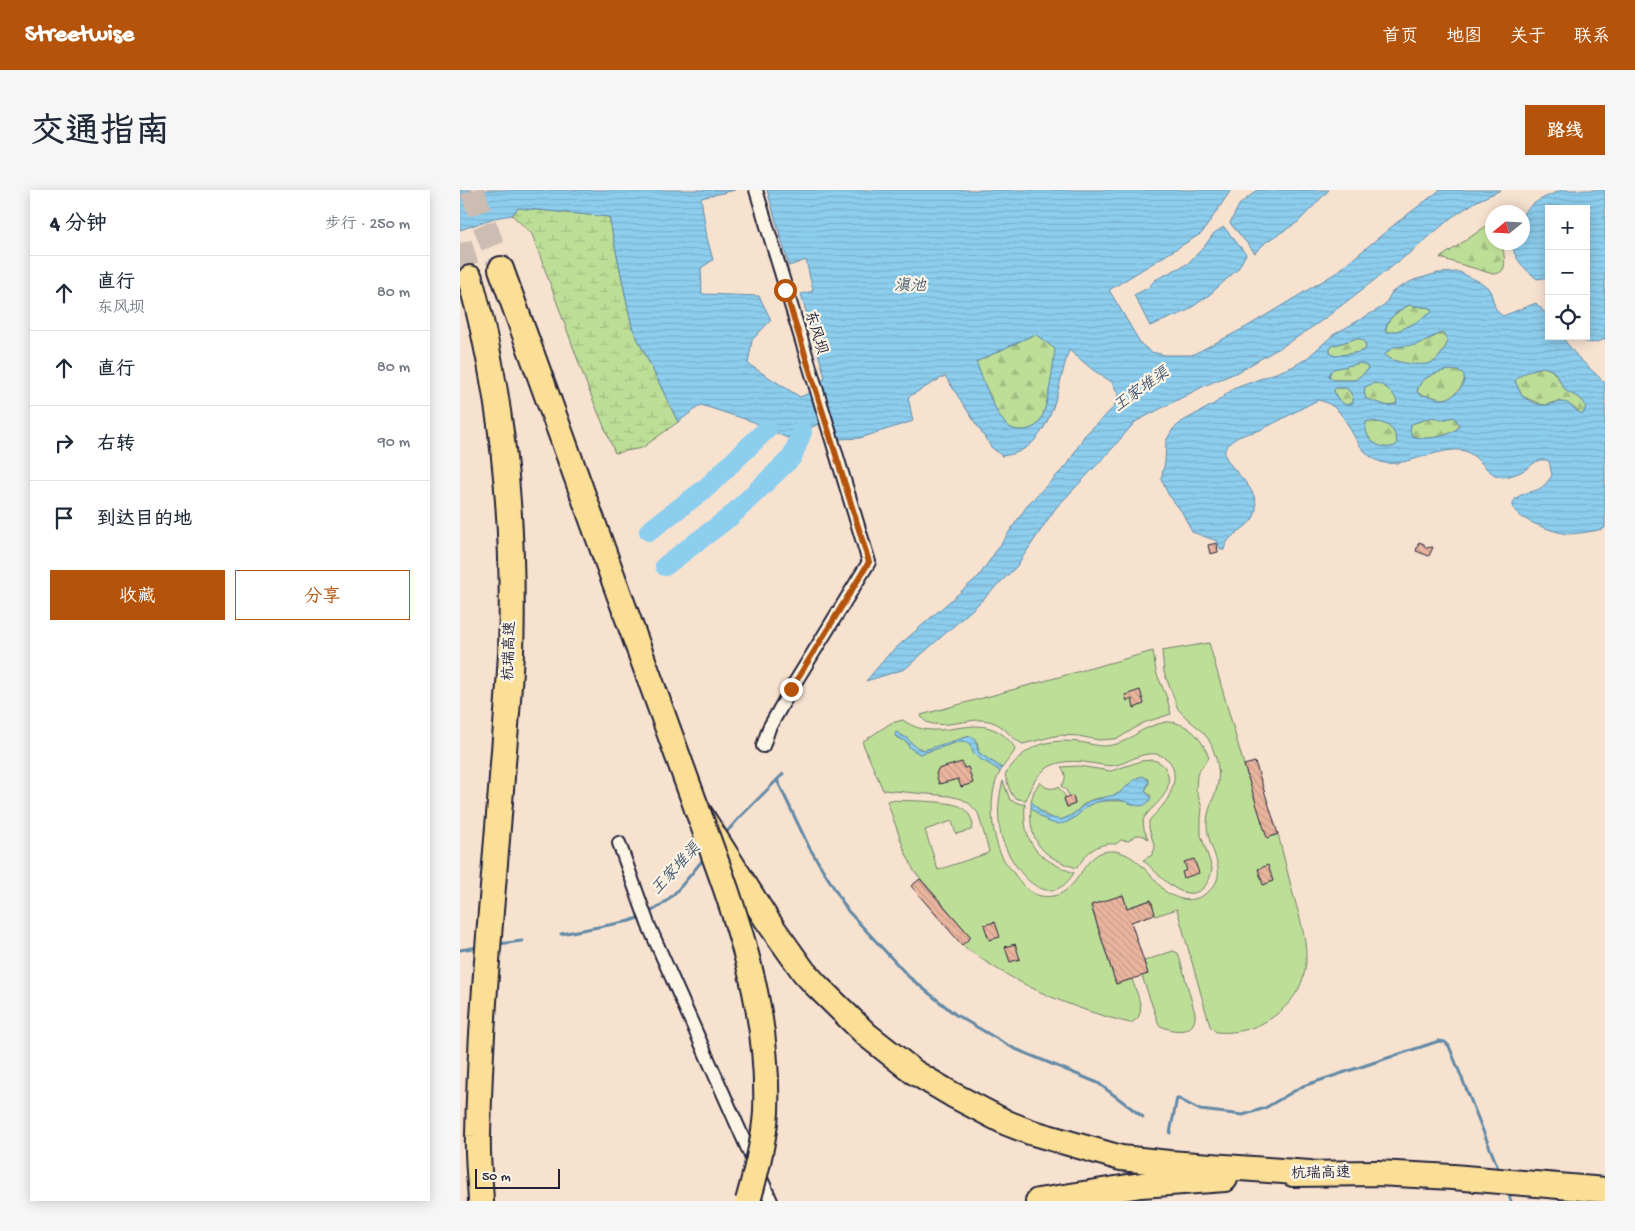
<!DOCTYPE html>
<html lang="zh">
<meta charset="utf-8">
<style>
body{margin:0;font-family:"Gochi Hand","LXGW WenKai TC",sans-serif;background:#f6f6f7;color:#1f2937}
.controls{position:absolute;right:15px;top:15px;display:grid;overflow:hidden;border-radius:0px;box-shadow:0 2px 12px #0003}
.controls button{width:45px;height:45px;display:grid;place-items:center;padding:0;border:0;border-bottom:1px solid #e0e1e3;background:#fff;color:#1f2937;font:25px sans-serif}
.compass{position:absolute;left:1025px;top:15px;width:45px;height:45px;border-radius:50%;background:#fff;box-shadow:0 2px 12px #0003;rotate:252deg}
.scale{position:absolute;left:15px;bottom:12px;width:85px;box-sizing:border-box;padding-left:5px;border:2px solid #22223b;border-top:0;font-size:14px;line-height:18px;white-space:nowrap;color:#22223b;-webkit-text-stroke:4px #fcf5e5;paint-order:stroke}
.stop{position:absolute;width:15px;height:15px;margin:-11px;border:4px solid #b45309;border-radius:50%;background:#fff}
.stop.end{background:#b45309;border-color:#fff;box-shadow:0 1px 5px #0008}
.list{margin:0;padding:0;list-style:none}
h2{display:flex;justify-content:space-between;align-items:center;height:65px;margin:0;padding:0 20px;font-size:21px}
h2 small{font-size:16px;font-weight:400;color:#747a83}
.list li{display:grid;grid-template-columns:32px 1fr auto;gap:15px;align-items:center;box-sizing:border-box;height:75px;padding:0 20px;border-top:1px solid #e0e1e3}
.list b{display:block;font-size:19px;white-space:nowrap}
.list p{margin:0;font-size:16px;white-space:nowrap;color:#747a83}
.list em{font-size:16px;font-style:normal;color:#747a83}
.actions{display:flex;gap:10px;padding:15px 20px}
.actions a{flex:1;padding:11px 0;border:1px solid #b45309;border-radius:0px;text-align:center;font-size:18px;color:#b45309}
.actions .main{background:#b45309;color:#fff}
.icon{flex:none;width:28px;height:28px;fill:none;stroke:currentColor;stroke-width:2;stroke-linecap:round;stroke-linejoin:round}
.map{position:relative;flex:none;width:1145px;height:1011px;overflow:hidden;border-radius:0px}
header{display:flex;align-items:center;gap:30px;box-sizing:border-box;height:70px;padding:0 25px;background:#b45309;color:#fff}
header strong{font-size:24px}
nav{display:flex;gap:28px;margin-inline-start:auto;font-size:18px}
.intro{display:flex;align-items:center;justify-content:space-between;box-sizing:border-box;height:120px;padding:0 30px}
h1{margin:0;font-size:35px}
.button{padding:12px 22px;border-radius:0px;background:#b45309;color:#fff;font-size:18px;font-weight:700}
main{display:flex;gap:30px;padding:0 30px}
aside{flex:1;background:#fff;border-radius:0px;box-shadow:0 2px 12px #0003}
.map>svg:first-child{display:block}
</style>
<header>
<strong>Streetwise</strong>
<nav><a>首页</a><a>地图</a><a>关于</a><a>联系</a></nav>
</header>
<div class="intro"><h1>交通指南</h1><a class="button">路线</a></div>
<main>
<aside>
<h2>4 分钟<small>步行 · 250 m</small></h2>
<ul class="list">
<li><svg class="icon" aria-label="ahead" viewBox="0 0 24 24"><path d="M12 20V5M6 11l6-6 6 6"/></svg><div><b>直行</b><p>东风坝</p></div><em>80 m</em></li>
<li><svg class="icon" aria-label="ahead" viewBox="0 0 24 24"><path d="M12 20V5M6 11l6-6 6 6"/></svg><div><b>直行</b></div><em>80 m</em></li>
<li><svg class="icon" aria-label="right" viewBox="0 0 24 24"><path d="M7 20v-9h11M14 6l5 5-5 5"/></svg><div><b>右转</b></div><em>90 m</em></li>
<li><svg class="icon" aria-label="arrive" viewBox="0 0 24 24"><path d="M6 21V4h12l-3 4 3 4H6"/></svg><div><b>到达目的地</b></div></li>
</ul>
<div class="actions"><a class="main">收藏</a><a>分享</a></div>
</aside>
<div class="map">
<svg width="1145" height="1011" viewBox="0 0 1145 1011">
<defs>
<pattern id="forest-firs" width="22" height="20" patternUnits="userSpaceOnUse" patternTransform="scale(1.25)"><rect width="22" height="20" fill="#bdde97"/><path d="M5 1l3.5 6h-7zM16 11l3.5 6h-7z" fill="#a2be83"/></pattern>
<pattern id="wetland-marsh" width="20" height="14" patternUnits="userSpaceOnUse" patternTransform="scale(1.25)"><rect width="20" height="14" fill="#bdde97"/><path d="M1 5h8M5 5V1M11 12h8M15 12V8" fill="none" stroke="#a2be83"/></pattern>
<pattern id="water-rules" width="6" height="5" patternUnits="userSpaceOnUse" patternTransform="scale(1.25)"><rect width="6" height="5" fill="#8dceee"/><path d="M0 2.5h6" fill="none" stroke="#79b1cd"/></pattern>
<pattern id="building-back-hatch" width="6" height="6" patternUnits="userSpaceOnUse" patternTransform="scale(1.25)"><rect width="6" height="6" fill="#eab59e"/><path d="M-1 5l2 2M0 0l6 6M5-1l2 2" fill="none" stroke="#c89b89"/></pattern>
</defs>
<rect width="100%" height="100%" fill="#f7e2d0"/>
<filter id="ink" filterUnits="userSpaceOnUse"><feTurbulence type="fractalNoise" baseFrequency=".02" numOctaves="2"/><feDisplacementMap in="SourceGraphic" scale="10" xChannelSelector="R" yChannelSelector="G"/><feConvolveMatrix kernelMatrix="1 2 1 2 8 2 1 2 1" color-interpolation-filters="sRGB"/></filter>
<g filter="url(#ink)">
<path fill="#bdde97" stroke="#708069" d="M749 453 784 575 808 648 818 644C823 664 828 684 833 704 846 748 860 790 817 824 799 838 778 844 756 842L750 836 717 719 695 726 691 710 667 718 663 705 631 716 656 794 672 789C676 803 690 826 670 833 612 819 559 796 510 761L502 755 511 747 454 681 444 659 427 611 429 610C445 611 492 610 503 618 509 622 511 628 513 634L511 640 496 644 492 631 465 640 478 680 528 663 529 661 518 623 510 614 502 609 489 606 423 600 402 552 431 533 443 530C482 559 523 511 555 558L554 562 542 578 519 563 517 552 510 546 464 560 456 557 450 551 435 546 447 552 450 558 460 564 501 551C510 551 511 555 513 563L532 574 540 582C527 604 531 649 544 670 547 675 552 680 555 685 565 699 575 709 593 706 622 701 622 659 653 661 675 662 691 687 706 702 717 709 729 713 742 706 776 686 746 660 747 634 747 620 754 609 757 597 760 585 758 573 754 562 748 540 731 535 718 519L704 482 702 461Z
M693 461 696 482 707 508 711 524 683 533 659 548 653 549 639 550 618 546 599 545 563 554C546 546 544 530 519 530 504 530 466 543 461 525Z
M705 532C728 531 742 548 749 568L740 579 737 585 736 599 742 618 741 628V645L752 678C751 686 748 694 742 699 722 715 697 682 683 670L692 665 695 658 689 638V631C693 625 700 620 704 614 713 602 720 580 707 569 701 565 696 563 689 564 678 565 667 572 657 575 648 577 639 574 630 573 596 567 576 577 566 610 549 610 550 599 545 585 563 557 585 548 618 552 630 553 640 558 652 555 666 553 675 543 687 538 693 535 699 534 705 532Z
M692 570C699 571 705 575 707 582 715 605 690 616 683 630L684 639 688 649C682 643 674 644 669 651L661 650 656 654C637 652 626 663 617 678 584 668 568 653 571 617 582 630 597 640 614 628 621 622 627 615 637 612 646 610 655 611 664 611 672 612 683 608 691 606L685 601 689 593 688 589C675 581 669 598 659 603 650 609 639 606 629 611 623 614 619 619 614 623 596 638 584 624 571 611L574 601 580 592C585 598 590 600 598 597L607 608 604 609 607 617 615 614 613 606 610 607 606 600 601 596C607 590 606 583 601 577L618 576 651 581 681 571Z
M543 591 550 610 561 614H565C562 655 578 669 614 683 586 728 549 674 541 645 537 626 538 609 543 591Z
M713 761 718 763 719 766 735 823C737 845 713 843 699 835L682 786 688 784 684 771Z"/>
<path fill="url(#forest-firs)" stroke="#708069" d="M1032 32V52L1042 53C1043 64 1051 84 1033 84L980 68Z
M949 115 970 118 973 122C962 129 937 145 925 142 927 128 937 122 949 115Z
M983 142 988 151C986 157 980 167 975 171 964 179 935 173 925 166L926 163 934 157 964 152Z
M575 144 596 159C593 176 588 222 578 234 575 237 568 240 564 240 558 241 550 239 546 234 535 224 522 187 516 172Z
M897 148 904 151 906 156 905 160 900 162 875 166 869 163 870 159 872 156Z
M901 173 907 176 908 180 895 190H874L869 186 871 181 873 179Z
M1083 177C1097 180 1098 190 1105 199 1112 207 1133 209 1123 224H1120L1115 218 1098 211 1085 215 1080 214 1062 206 1055 191C1061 183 1074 179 1083 177Z
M987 180C991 181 996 180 999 181 1013 186 996 206 988 208 981 210 978 208 972 207 966 205 962 206 957 202 960 188 974 183 987 180Z
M914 193C923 193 937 204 937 213L928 216 906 209 904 201 905 197Z
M876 198H886C890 202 894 206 893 213L886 215C880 212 875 207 874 200Z
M973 227 981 230 994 227 999 234 998 238C989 247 964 251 952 246L950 241 951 234Z
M910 231C924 232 935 236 937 252L935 257C919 261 903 249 906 232Z"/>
<path fill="url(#wetland-marsh)" stroke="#708069" d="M58 18 149 27 172 137 218 232 182 258 155 263 128 198 72 44 52 25Z"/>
<path fill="url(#water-rules)" stroke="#6289a6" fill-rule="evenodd" d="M0 0H275L241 8 247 48 253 70 241 78 242 104 299 106 311 130 292 150 288 174 340 207C352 202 358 199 365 187L341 104 353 101 346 70 329 76 307 0H771L742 43 649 100 681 154 691 162 705 165H732L788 136 876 83 935 34 980 0H1041L1017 11 992 27 956 58 864 129 833 150 778 182 746 195 675 232 651 260 595 319 556 377 515 417 445 479 406 491 429 464 519 386 569 313 608 274 624 246 654 217 658 204 652 192 633 180 609 160C596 199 593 261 542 266L531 257 485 186 448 207 453 231 400 248 380 249 373 235 361 233 327 248 294 232 241 215 218 232 172 137 149 27 58 18 52 25 34 28 0 40ZM575 144 595 159C593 176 588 222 578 234 575 237 568 240 564 240 558 241 550 239 546 234 535 224 522 187 516 172Z
M797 0H869L838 32 806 52 795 63 770 33 779 15Z
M1101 0H1145V149C1134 154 1126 155 1117 146H1126V19H1089V87L1077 89C1066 80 1052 68 1053 53L1062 52 1063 24C1072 11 1087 7 1101 0Z
M764 37 786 64 778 79 748 106 725 122 690 136 674 105 688 98 695 90 727 74 744 57 754 43Z
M1000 82C1008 87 1021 91 1028 98 1035 107 1031 119 1043 126L1076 113 1088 126 1089 146H1101L1117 166 1145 193V338C1137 341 1116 344 1107 344 1095 342 1051 329 1053 314 1055 303 1072 303 1079 299 1085 296 1089 290 1092 285L1089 271C1078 267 1074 274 1066 279 1060 283 1051 286 1044 287 1027 288 1019 262 1000 260 977 258 939 279 921 272 892 262 892 226 869 214 866 212 862 211 858 210 839 219 820 231 800 240 792 243 782 244 775 249 771 252 766 256 765 260 761 275 798 293 796 319 794 340 767 341 764 360H761L757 351 732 342 722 322 708 304 701 289 705 272 706 251 713 239 723 231 754 214 773 199 832 177 846 169 873 145 924 116 932 102 942 96 954 90 978 83ZM949 115 970 118 972 122C962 129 937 145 925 142 927 128 937 121 949 115ZM983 142 988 151C986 157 980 167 975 171 964 178 935 173 925 166L926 163 934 157 956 155ZM897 148 904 151 906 156 905 160 900 162 875 166 870 163V159L872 156ZM901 173 907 176 908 180 895 190H874L869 186 871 181 873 179ZM1083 177C1102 181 1097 194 1108 202 1117 207 1131 211 1123 224 1117 223 1113 216 1107 213 1098 210 1093 215 1084 215 1076 215 1068 210 1062 206L1055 191C1061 183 1074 179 1083 177ZM987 180C991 181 996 180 999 181 1014 187 995 211 980 209 977 209 975 207 972 207 966 205 962 207 957 202 959 188 974 183 987 180ZM914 193C923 193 937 204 937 214L928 216 906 209 904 202 905 197ZM876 198H886C891 202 894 206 893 213L886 215C880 212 875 207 874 200ZM973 227 981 230 994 227 999 234 998 238C989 247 964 251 952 246L950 241 951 234ZM910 231C924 232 935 236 937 252L935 256C919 261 903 249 906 232Z
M436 542 447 548 456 557 464 560 510 546 515 549 519 563 542 578 540 582C533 574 520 571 515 565 509 558 513 551 501 551L460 564 450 558 447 552 435 546Z
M683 586 689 591 685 601 691 608C682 625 668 609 656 610 648 610 637 611 629 615 624 619 619 624 614 628 596 641 583 630 571 617V611L585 626 601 630 612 625 629 611 658 604 675 589Z"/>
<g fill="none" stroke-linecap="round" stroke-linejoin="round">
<path stroke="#6289a6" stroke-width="3" d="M317 590 349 657 388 721 449 787 496 825 553 858 638 893 683 927
M264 645 279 628 323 584
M188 723C212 712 229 686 246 666
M101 744 170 731 183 726
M38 754 62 751
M0 760 19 757
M710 943 717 908 740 920 783 925 805 918 843 896 979 851 985 852 989 856 1040 983
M1047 1000 1051 1011"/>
<path stroke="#8dceee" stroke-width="20" d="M189 341 246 298 307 239
M205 376 271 326 332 267 342 242"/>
</g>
<path fill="url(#building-back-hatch)" stroke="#22223b" d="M959 352 964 354 965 358 973 357 969 366 956 361Z
M757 353 758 362 750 364 748 355Z
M680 500 684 514 674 518 672 509 667 511 665 505Z
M502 572 504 578 508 577 513 593 501 597 498 589 479 594 476 584 478 579Z
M795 572 818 644 807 648 784 575Z
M613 606 615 614 607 617 604 608Z
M734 669 739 683 724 688 722 682 727 680 724 672Z
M808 675 813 691 803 695 798 679Z
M460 689 511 747 502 755 451 696Z
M663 705 667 718 691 710 695 724 671 732 688 784 656 794 631 715Z
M535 732 540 747 529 750 524 735Z
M555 754 560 769 550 772 545 757Z"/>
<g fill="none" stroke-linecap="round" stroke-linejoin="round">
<path stroke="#ccbcb2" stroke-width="24" stroke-dasharray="24 12" stroke-linecap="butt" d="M12 0 41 79
M0 53 10 88"/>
<defs>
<path id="street" d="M296 0 409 372 331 499 309 538 303 556
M159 653 188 734 311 1011"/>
<path id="highway" d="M41 79 237 619 307 730 344 782 357 796 407 845 454 882 493 905 547 933 570 942 661 968 709 973 850 983
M10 88C44 210 55 335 51 462 49 504 45 546 42 587 33 706 20 826 18 946 17 967 20 989 21 1011
M833 984 917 983 993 987 1145 1000
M578 1011 681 995 765 989"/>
</defs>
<use href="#street" stroke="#22223b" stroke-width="16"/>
<use href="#highway" stroke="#22223b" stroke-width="28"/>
<use href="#street" stroke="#fcf5e5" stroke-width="12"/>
<use href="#highway" stroke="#fbdf96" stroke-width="24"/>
<defs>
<path id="highway-bridge" d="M237 619C274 719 310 813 306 922 304 951 296 983 288 1011"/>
</defs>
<use href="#highway-bridge" stroke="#22223b" stroke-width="28" stroke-linecap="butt"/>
<use href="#highway-bridge" stroke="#fbdf96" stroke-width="24"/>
</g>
</g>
<g fill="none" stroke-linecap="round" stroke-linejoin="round" filter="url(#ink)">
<path stroke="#b45309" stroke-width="6" d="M325 100 409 372 331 499"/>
</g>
<g text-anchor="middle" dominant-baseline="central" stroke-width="4.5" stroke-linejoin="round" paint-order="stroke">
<g font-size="15" fill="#22223b" stroke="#fcf5e5">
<text transform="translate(355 143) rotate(73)">东风坝</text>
<text transform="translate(50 461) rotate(-88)">杭瑞高速</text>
<text transform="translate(861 984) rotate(-1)">杭瑞高速</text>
</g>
<g font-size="16" font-style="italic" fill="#425671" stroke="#fcf5e5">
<text x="450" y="97">滇池</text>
<text transform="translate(682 201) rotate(-35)">王家堆渠</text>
<text transform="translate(217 680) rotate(-47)">王家堆渠</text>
</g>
</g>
</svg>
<div class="controls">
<button>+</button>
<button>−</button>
<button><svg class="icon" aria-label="locate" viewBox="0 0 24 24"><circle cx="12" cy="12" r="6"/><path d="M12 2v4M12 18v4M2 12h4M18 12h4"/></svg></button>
</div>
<svg class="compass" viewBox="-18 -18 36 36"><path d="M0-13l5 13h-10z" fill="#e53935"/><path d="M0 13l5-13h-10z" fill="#747a83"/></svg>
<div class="scale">50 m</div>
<div class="stop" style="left:325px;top:100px"></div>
<div class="stop end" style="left:331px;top:499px"></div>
</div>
</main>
